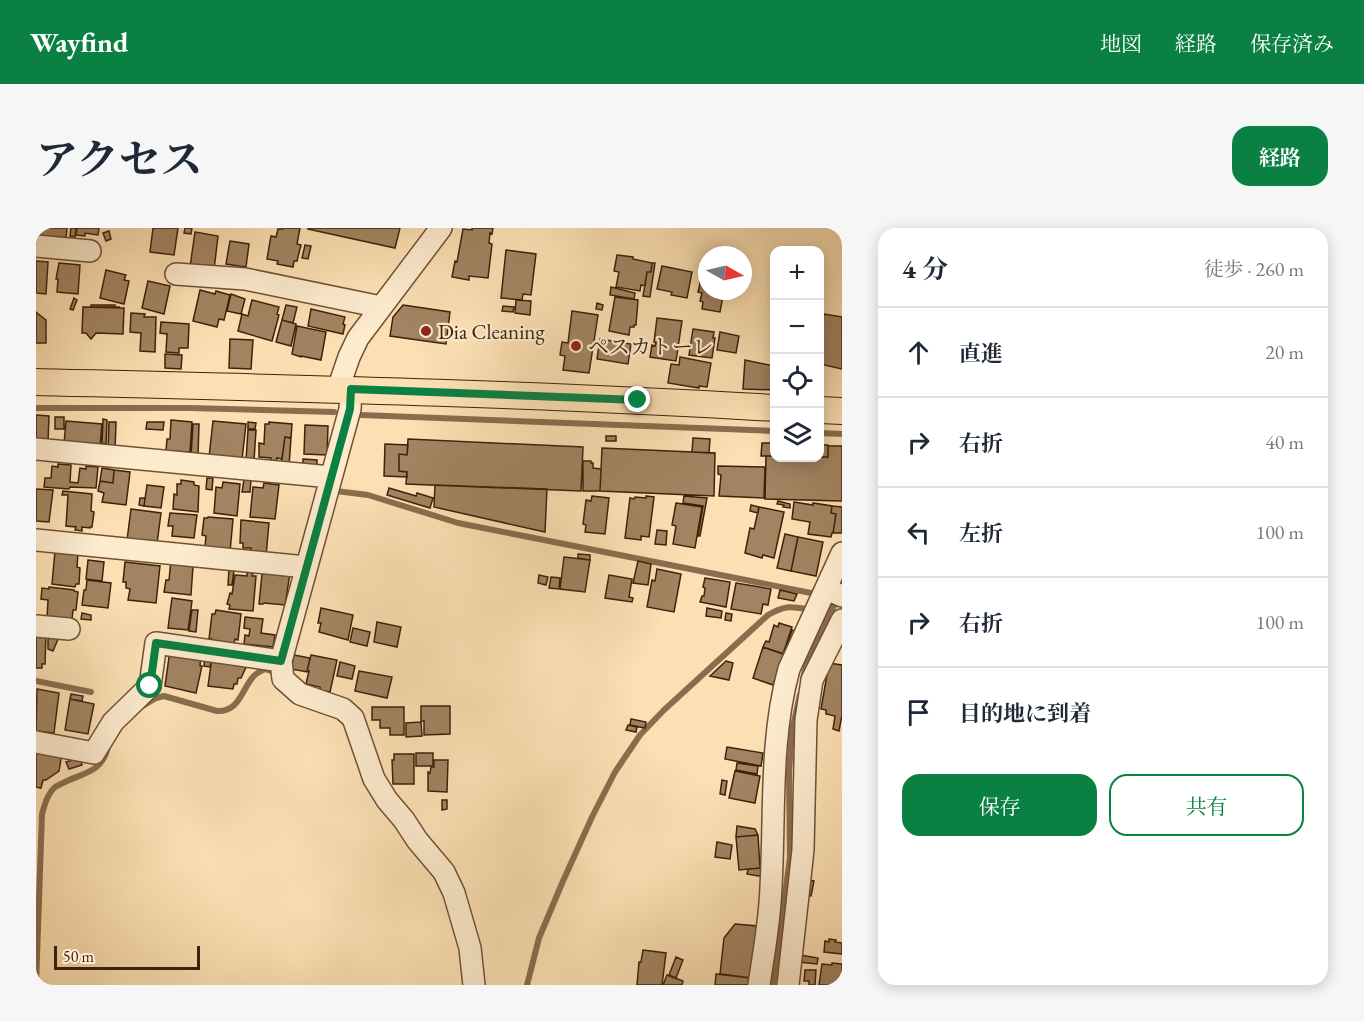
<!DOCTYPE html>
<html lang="ja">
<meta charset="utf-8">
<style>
body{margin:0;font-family:"EB Garamond","Noto Serif JP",serif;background:#f6f6f7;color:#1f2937}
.controls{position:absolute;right:18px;top:18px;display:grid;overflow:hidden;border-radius:12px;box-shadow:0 3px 15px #0003}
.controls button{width:54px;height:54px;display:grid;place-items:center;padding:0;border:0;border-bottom:2px solid #e0e1e3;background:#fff;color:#1f2937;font:30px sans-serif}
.compass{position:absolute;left:662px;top:18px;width:54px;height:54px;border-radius:50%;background:#fff;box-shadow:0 3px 15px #0003;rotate:98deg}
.scale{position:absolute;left:18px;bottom:15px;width:146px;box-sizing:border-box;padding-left:6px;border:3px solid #40210b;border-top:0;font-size:16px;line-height:21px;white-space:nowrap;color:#40210b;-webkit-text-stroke:4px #fdebce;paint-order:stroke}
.stop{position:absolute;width:18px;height:18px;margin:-14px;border:4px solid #0b8043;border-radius:50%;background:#fff}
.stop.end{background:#0b8043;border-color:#fff;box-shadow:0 2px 6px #0008}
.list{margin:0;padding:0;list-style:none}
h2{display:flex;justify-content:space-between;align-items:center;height:78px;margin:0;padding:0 24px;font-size:26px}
h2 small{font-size:20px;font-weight:400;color:#747a83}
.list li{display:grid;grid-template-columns:39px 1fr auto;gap:18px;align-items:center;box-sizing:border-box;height:90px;padding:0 24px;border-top:2px solid #e0e1e3}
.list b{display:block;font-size:22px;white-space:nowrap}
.list em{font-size:20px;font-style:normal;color:#747a83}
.actions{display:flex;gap:12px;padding:18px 24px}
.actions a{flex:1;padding:14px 0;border:2px solid #0b8043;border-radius:18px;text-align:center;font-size:21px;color:#0b8043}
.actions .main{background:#0b8043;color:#fff}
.icon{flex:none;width:33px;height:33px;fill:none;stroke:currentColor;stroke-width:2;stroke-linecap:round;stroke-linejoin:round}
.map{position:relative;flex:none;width:806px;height:757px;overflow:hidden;border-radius:18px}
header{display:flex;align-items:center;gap:36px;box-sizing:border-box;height:84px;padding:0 30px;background:#0b8043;color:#fff}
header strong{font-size:28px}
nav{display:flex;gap:33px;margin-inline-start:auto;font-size:21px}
.intro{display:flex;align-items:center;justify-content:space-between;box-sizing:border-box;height:144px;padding:0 36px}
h1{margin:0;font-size:42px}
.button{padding:15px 27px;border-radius:18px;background:#0b8043;color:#fff;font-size:21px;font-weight:700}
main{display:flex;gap:36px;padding:0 36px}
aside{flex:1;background:#fff;border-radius:18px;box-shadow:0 3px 15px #0003}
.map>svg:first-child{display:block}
</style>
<header>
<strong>Wayfind</strong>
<nav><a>地図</a><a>経路</a><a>保存済み</a></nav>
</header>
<div class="intro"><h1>アクセス</h1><a class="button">経路</a></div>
<main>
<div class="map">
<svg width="806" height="757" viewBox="0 0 806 757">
<rect width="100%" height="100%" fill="#fce0b3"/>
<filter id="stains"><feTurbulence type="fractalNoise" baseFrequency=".00333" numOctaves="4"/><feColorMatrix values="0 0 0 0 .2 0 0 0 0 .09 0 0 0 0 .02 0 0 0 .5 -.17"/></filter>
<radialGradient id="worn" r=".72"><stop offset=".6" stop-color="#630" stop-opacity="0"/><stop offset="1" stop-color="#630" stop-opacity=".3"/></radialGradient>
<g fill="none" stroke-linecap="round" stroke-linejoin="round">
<path stroke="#8a6d4e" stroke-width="6" d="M0 180H153L298 184
M325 187 738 203
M784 205 806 206
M300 263 332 267 422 295 775 365
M767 451C773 421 788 397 802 370
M0 453 55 464
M105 479 120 470 128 468 181 483C203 484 205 463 217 449 220 445 225 443 229 441L235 443
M0 757 6 586C9 576 11 567 18 560 21 557 27 555 31 553 51 544 66 543 72 519
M491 757 503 710 527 653 556 589 579 544 604 507 628 482 732 387C748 378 753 378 770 381
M737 757 754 630 753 544 756 503 764 467"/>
</g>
<path fill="#a28462" stroke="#40210b" stroke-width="1.5" d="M0 0H31L30 10 0 7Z
M35 0H40L39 9 34 8Z
M41 0H63L62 7 49 5V8L40 7Z
M117 0H142L138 27 114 24Z
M149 0H156L155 6 148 5Z
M248 0H264L261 16 265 17 261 33H258L257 39 241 36 242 33 231 31 235 8 240 9 242 1H247Z
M273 0H364L359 20 272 1Z
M436 0H457L456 6 454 5 453 15 456 16 452 50 433 48V52L416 49 419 33 421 34 427 1 436 2Z
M73 3 75 11 70 13 67 5Z
M159 4 182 8 178 42 154 39Z
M194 13 213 16 210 39 190 36Z
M269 17 275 18 272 31 266 30Z
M470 22 500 26 495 67 487 66 486 72 465 70Z
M581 27 597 29V31L616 35 615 44H611L609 58 605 57 604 63 580 59 583 44 578 43Z
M0 33 12 34 10 66 0 65Z
M23 35 44 37 42 66 21 64 22 51H20Z
M616 35H619L614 69 607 68 611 44H615Z
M626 38 656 44 651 70 635 67 636 64 621 61Z
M70 42 90 47 88 52 93 53 88 76 64 70Z
M666 47 671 49V63H688L684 84 666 81 667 74 664 73 666 65 662 64Z
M112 53 134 58 128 86 106 80Z
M575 59 599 65 598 71 574 67Z
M164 62 179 66 180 63 194 67 188 92 183 91 181 99 157 93Z
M195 66 209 71 205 86 191 83Z
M579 69 602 72 600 97H598V99H594L593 107 573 103Z
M38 70 41 72 37 82 34 81Z
M216 72 243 79 241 86 243 87 236 113 202 103 206 86 212 88Z
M480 72 495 73 494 87 479 85Z
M561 75 567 77 566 82 560 81Z
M55 77H79V79H84H55Z
M250 77 261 79 257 95 246 92Z
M367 77 414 84 410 116 354 108 357 89Z
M467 78 478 79 477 84 466 83Z
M47 79 88 80 87 106 60 105 55 111 50 105H46Z
M275 81 309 89 307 96 309 97 307 106 272 98Z
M536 83 562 87 553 145 527 142 529 128 524 127 526 114 532 115Z
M0 84 10 92V115H0Z
M95 85 109 86 108 89H120L119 124 104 123 105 105 94 104Z
M788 86 806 89V141L784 136V110Z
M621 90 646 93 640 133 614 129 616 117 619 118 620 115 618 114Z
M246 92 260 96 255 118 240 114Z
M125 94 153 96 152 120H143V125L130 124 131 106 124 105Z
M261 98 290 104 285 132 265 128V129L256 126Z
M657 101 678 104 677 110H679L676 130 653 127Z
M684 104 703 108 700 125 681 122Z
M194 111 217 112 215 141 193 140Z
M564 111 595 116 592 136 561 131Z
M129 126 146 127 145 141 129 140Z
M644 129 675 135 671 159 663 158V160L632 155 635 136 643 137Z
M709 132 738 138V162L707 161Z
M0 187 13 188 12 214 0 212Z
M19 189H28V201H19Z
M67 191 71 192 70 216 66 215Z
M135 192 156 194 154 224 130 223 131 211H134Z
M30 193 66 196 64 219 28 216Z
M177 193 210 196 206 232 173 229Z
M73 194H80L79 222 72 221Z
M111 194H128L127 202 110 201Z
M212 194 220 195 219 201H212Z
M233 194 256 196 255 210 249 209 246 231 241 230 240 235H235V230L223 229V215L228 216 229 196H233Z
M157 196H163L162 228H155Z
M269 197 292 198 291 227 268 226Z
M212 202H220L218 233 210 232Z
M570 208H580V213H570Z
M249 209 255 210 253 238 245 237Z
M657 210 674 211 673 225 656 224Z
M372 211 547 219 545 263 370 256 371 244 363 243V226L371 227Z
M726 215H738V228H725Z
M349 216 372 217 371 227 363 226V243L371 244V249L348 248Z
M784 217H792V229H784Z
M792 218H806V273L729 271 730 228H738V230L792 229Z
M566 220 679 225 678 268 564 263Z
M267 231 281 232V240L267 239Z
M547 233H555V235H557V240L565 241 564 263H547Z
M22 236 35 237 34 254 42 255 44 240 50 241V238L62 239 60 260 34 259 33 261 8 259 9 250H15L16 238 22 239Z
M682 238 729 239 728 270 683 268 685 247 682 246Z
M66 240 78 242 77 255 64 253Z
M78 242 94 244 90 277 66 274 68 265 62 263 64 253 77 255Z
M171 250H177L176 262 170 261Z
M145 252 158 254V257L163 258 162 284 137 281 138 266 141 267V256H145Z
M208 252H215L214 264H206Z
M187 254 204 256 201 288 178 285 180 259 186 260Z
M228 255 243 257 239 291 214 289 217 259 227 260Z
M111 257 128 259 125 280 108 278Z
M399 257 511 261 509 304 398 279Z
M353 260 380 268 381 265 397 270 394 280 351 267Z
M0 261 17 262 13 294 0 293Z
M27 263 56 266 55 283 58 284 56 299H54V300L46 299V303L39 302 40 299 30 298 32 267H26Z
M556 268 573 270 569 306 549 304 550 297 547 296 550 272 555 273Z
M610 268 618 269 613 309 605 308V312L589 310 594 270 598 271 599 269 610 270Z
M648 268 671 270 664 308H662L667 278 647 275Z
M104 270H109L108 278 103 277Z
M742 273 754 276V280L747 279 748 277 741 276Z
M758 274 777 277V275L796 278 795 285 800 286 797 305H796L795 309 772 306 774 294 756 291Z
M640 275 666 279 659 320 637 316 640 298 636 297Z
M715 277 723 279 722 285 714 283Z
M796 278 806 279V305H797L800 286 795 285Z
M723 279 748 284 738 330 727 327 726 330 709 325 714 300 718 301Z
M95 281 125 285 121 316 91 312Z
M134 285 161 287 158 310 136 308 137 298H132Z
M172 289 197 291 194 324 169 319 170 308 166 307 168 290H171Z
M205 292 233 295 230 328 214 326 215 320H207V315H204Z
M621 302 631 303 630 317 619 316Z
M749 306 762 309 755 343 741 340Z
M762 309 787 314 780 348 755 343Z
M19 323 42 325 41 339 44 340 43 356H40L39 359 16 356Z
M542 326 554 327V332L542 330Z
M528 329 554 332 549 364 524 361Z
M52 332 68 334 66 353 50 351Z
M135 332 157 338 155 367 128 364 130 352H133Z
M602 333 615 336 612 357 597 355Z
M89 334 124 338 120 375 92 372 94 361 90 360V354H87Z
M193 341 198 342 196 357H192Z
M621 341 645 346 638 384 611 379 616 352 619 353Z
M229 342 254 345 249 377 228 375 227 376H223L226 346H228Z
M211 344 217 345 216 348H220L217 383 193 381 194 377 191 376 194 365 196 366 199 347 211 348Z
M503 347 512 349 510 357 502 355Z
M573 347 596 351 593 369 597 370 596 374 569 370Z
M515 349 524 350 523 361 513 360Z
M669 350 694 354 690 379 664 374 666 368H668L669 360 667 359Z
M51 352 75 355 72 380 46 377 48 362H50Z
M700 355 735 361 732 377 727 376 725 386 695 381Z
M13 359 38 362V363L42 364 40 382H37L36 392 11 389 12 372 5 371 6 360 13 361Z
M744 362 761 366 758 373 742 370Z
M136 370 156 373 152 402 132 400Z
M285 380 317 387 312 412 283 404 285 395H282Z
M671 380 686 383 685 390 670 388Z
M156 382H162L160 404 153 403Z
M180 382 205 386 202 412 199 411 198 416 176 413V411H173L176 386H179Z
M46 385 55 387V392L45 391Z
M690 385 696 386 695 393 689 392Z
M209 389 227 391 225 405 239 407 237 419 208 416 209 407 213 408 214 401 208 400Z
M341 394 365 399 361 419 338 414Z
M743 395 756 399 747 426 727 419 730 413 733 414 738 397 742 399Z
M317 400 334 404 331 418 314 414Z
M756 402 759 403 748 426Z
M0 404 10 405 9 436H6V440H0Z
M15 406 23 409 17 423 12 421V412Z
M727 419 748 426 737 457 717 450Z
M134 422 165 427 164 438H166L160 465 129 458Z
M169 426 176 427 174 439 168 438Z
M258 427 274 430 271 444 255 441Z
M275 427 301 432 294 464 284 462V459L270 456 273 443H271Z
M176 429 213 433 205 450H202L201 456H198L197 461 172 458Z
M690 433 697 435 693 452 674 448Z
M304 434 319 438 316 451 301 448Z
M793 435 806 437V487L803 503 797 501 799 488 790 486V482L785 481Z
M323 443 356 449 351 470 319 463Z
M1 461 23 465 18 505 0 503Z
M35 466 47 468 46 473 34 471Z
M34 471 58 476 52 506 29 502Z
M385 478H414V506L388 507V493H385Z
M336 479H368V507H354V500H344V492H336Z
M595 491 610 494 609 500 594 497Z
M385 494 386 508 370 509V495Z
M592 497 601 499 600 504 590 502Z
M691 519 727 525 725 538 689 531Z
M0 520 26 525 23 543 10 552H7L5 560 0 559Z
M380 525H397V538H380Z
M358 526H378V556H357L356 532H358Z
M44 530 46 537 33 541 30 534Z
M398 532H412L411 564 392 563V544L394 545 395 539H398Z
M701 535 722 538 721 546 700 542Z
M699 543 724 548 719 575 693 570Z
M686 552 691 553 689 567 684 566Z
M406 572H411V581L406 582Z
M701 598 719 601 722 607 700 609Z
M722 607 724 640 703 642 700 609Z
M681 614 696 617 694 631 679 629Z
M727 640 728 649 711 646 712 641Z
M771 652 778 653 775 668 769 667Z
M699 696 722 698 716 750 684 746 688 710Z
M793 711 800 712 799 714 806 715V726L788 724 789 713 793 714Z
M607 722 630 725 626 757H601L603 734H605Z
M764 727 782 730 781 736 763 734Z
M640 729 647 732 640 750 633 747Z
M796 735 806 736V757H783L786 736 796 737Z
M769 742H780L779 757H773V753H768Z
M680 746 715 750 714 757H679Z
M631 747 647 753 646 757H627Z"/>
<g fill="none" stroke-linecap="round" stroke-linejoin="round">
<defs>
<path id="minor" d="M0 18 54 23
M140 46 209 51 345 79
M302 161 313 129 322 110 405 0
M315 161 314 181 245 433 247 451 264 466 307 481 317 490 338 551 351 572 368 592 381 612 408 644 418 665 434 720 438 757
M0 221 295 249
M0 312 270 339
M790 361 806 368
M0 398 33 401
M0 514 58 525 77 494 114 458 120 415 245 433
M723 757C727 730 732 702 734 675 740 597 732 517 753 441L806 325
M752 757 767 622 770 492 776 452 806 392"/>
<path id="major" d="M0 154C246 160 492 165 738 180
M784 182 806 183"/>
</defs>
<use href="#minor" stroke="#6f5135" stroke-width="24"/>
<use href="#major" stroke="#40210b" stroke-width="28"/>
<use href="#minor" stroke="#fdebce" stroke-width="21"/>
<use href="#major" stroke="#fce0b3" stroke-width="26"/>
</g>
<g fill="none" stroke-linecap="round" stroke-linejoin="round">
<path stroke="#0b8043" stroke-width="8" d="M114 458 120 415 245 433 314 181 315 161 602 172"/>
</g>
<g fill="#8f2418" stroke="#fdebce" stroke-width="2">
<circle cx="390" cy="103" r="6"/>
<circle cx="540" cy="118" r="6"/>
</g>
<g text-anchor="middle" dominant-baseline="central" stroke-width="4.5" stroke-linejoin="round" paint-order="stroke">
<g font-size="21" fill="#40210b" stroke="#fdebce" text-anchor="start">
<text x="402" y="103">Dia Cleaning</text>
<text x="552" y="118">ペスカトーレ</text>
</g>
</g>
<rect width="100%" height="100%" filter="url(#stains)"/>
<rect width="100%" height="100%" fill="url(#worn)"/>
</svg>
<div class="controls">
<button>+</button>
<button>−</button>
<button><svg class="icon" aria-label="locate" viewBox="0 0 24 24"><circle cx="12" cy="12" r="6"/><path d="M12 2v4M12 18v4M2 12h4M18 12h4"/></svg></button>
<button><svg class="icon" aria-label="layers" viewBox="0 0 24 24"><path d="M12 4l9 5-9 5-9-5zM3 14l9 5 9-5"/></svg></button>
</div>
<svg class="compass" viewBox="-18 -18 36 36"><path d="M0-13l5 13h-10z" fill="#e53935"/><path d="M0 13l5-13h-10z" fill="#747a83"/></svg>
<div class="scale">50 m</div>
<div class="stop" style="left:114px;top:458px"></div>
<div class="stop end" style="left:602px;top:172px"></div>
</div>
<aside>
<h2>4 分<small>徒歩 · 260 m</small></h2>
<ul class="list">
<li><svg class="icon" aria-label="ahead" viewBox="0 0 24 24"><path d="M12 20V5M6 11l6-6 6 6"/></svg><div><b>直進</b></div><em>20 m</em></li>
<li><svg class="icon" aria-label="right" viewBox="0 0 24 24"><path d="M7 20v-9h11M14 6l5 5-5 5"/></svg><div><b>右折</b></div><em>40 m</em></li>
<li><svg class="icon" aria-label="left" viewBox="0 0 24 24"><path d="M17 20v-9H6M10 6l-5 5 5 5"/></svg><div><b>左折</b></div><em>100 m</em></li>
<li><svg class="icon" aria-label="right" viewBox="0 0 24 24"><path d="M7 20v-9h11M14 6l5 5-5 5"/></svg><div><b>右折</b></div><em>100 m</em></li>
<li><svg class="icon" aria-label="arrive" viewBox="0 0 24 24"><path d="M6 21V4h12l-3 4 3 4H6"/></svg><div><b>目的地に到着</b></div></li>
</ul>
<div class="actions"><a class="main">保存</a><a>共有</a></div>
</aside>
</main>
